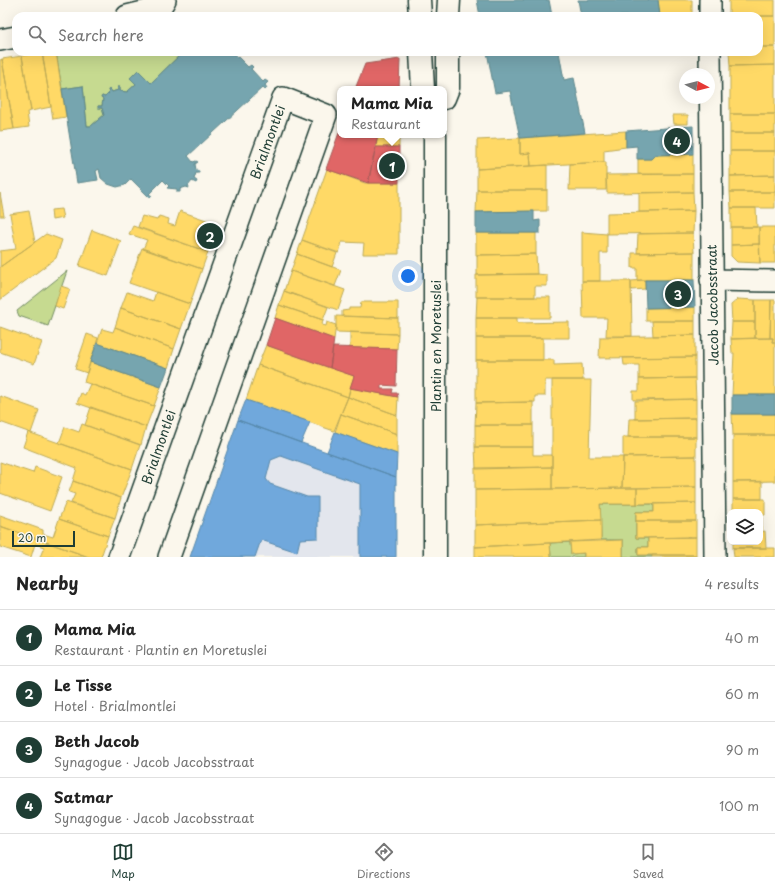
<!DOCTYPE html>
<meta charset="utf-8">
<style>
body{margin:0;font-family:"Playpen Sans",sans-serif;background:#f2f2f2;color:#222}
.controls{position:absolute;right:12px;bottom:12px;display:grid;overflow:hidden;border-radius:8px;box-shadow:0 4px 16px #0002}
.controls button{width:36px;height:36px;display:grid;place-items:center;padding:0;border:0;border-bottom:1px solid #e0e0e0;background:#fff;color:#222;font:20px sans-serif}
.compass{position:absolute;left:679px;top:68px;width:36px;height:36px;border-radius:50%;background:#fff;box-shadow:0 4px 16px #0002;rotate:97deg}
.scale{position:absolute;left:12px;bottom:10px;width:63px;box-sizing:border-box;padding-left:4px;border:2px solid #1f3d34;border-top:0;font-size:11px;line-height:14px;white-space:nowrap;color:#1f3d34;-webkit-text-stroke:3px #fbf7ec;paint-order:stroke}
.you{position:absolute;left:408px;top:276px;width:14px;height:14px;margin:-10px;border:3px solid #fff;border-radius:50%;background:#1a73e8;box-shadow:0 0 0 6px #1a73e833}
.badge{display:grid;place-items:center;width:26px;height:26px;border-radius:50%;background:#1f3d34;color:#fff;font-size:13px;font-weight:700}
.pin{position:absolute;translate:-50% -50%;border:2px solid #fff;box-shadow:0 1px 4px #0006}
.popup{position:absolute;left:337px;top:86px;width:110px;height:52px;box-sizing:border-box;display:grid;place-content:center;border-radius:8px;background:#fff;filter:drop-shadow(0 1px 3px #0005);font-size:13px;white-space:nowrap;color:#767676}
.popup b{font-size:15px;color:#222}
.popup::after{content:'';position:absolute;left:50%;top:100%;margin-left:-8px;border:8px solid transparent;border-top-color:#fff}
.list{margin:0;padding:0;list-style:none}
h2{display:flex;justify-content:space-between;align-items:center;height:52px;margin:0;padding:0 16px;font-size:17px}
h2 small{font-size:13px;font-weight:400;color:#767676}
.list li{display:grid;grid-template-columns:26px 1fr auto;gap:12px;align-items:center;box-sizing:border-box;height:56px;padding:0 16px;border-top:1px solid #e0e0e0}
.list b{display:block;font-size:15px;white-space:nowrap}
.list p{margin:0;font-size:13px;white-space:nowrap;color:#767676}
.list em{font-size:13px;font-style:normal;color:#767676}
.icon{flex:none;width:22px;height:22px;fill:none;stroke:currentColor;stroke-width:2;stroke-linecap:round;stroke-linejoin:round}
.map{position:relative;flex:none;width:775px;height:557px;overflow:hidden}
.search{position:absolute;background:#fff;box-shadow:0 4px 16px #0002;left:12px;right:12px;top:12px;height:44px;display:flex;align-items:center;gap:10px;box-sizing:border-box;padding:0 14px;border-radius:12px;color:#767676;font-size:15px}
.sheet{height:276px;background:#fff}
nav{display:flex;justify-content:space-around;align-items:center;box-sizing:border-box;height:56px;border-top:1px solid #e0e0e0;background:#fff;font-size:11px;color:#767676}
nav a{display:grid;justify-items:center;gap:2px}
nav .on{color:#1f3d34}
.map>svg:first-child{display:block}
</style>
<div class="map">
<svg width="775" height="557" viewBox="0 0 775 557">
<rect width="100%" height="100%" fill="#fbf7ec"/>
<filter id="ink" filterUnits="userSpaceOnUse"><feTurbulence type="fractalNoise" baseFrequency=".025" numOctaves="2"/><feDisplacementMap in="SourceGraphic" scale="8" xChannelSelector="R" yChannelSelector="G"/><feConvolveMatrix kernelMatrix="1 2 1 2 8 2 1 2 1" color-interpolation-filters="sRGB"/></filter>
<g filter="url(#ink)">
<path fill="#e3e6ed" d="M238 420 396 477V557H190Z"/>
<path fill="#c6da90" stroke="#728c62" d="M56 52H183L151 83 138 70 130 78 136 84 127 92 120 91V87H118V90L112 92 110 89 108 90 109 93 105 97 102 96 101 98 103 99 102 106H98L99 108H102L104 115 91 126H87L83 86 62 89Z
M67 271 48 326 19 316 17 311Z
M600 504H654V512H636V538H648V547H638V555H652V557H623V540H601Z
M570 542 571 554 584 553V557H551L550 543Z"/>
<path fill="#ffd966" stroke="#bcaa57" d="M658 0H692V16H660Z
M729 0H775V16H729Z
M759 16H775V47H759Z
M759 47H775V65L730 66 729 52H759Z
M40 52H42L51 107 31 111 22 56Z
M42 52H56L66 117 53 119Z
M22 56 31 111 27 112 29 127 14 129 2 59Z
M2 59 14 129 0 131V60Z
M775 65V114H730V66Z
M730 114H775V133H730Z
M673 115H688V124H674Z
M626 131V147L604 150V162L531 166 530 153 520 154V138Z
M730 133H775V151H730Z
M378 135H399V147H376Z
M520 138V154L530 153 531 166 477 169V140Z
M730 151H775V175L730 176Z
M693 154V174H638V159H651L655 155Z
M604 162H606V190H569L570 164Z
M547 165V190H477V169Z
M327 169 365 183H399V254H363L364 243 342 242 339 253 302 240Z
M693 174V192L607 193 606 175Z
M775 175V192H730V176Z
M477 190H547V211L476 212Z
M693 192 694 211 639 212V193Z
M730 192H775V208H731Z
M0 193 4 216H0Z
M731 208H756L757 227H731Z
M61 209 63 218 52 220 51 210Z
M29 211 35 242 0 267V251L16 249 10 214Z
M180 211 218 224 208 252 138 227 142 216 157 220 159 216 169 219 168 224 175 226Z
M694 211 693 233 607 234V213Z
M133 226 208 252 202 269 143 249 147 240 129 234Z
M731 227H759V244L731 245Z
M759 227H775V263H760Z
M92 230 121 241 108 276 79 266Z
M582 232 607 234V253H600V281H582Z
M476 233H536V254L476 255Z
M693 233 694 252 637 253 638 234Z
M46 234 62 240 56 258 0 300V267Z
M302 240 337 253 332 267 297 254Z
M759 244 760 263 737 262 731 256V245Z
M142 248 202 269 190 304 129 283Z
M694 252V280H637V268H632V253Z
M297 254 341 270 335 286 291 271Z
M536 254 537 274 477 275V255Z
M291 271 345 290 338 310 284 291Z
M537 274 547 275V286H535V297H476V275Z
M645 280V289L631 290V281Z
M582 281H631L632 336H606L607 318H583Z
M61 286 70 289 63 309 55 306Z
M284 291 328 307 323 320 279 305Z
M127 292 153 301 156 292 190 304 181 329 121 308Z
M477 297H550V318H476Z
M738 299 755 300V322H732L731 305Z
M755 300H771L770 338H755Z
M771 300H775V342H772L773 338H770Z
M361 302H398V318L342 316V311L349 310V308H360Z
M279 305 323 320 322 325 326 326 327 322 336 325 334 339 275 318Z
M695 307V321H646V308Z
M121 308 181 329 174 349 115 327Z
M336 316 398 318V334L336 332Z
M476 318H517V323L569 322V338H476Z
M652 321H695V335L653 336Z
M732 322H755V338L731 339Z
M0 327 42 342 34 364 0 352Z
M115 327 174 349 168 368 97 343 102 329 113 332Z
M350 332 398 334 397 349 350 348Z
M87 334 98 338 87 373 75 369Z
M695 335V357L599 358 600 337Z
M476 338H543V360H476Z
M773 338 772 342H775V395H732L734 353H732L731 339Z
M266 345 354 376 348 397 258 365Z
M695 357V378L639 379V365H624L623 358Z
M476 360H554V365L582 364 583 380H545V396H535V402L476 403Z
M90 362 161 387 154 406 84 382Z
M258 365 348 397 334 431 246 400Z
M695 378 696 399 633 400V391H639V379Z
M552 380H591L589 457H623L622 488 552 489Z
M90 384 154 406 146 427 77 403 81 393 85 395Z
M350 388 398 397 397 415 348 397Z
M0 396 39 410 31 433 0 422Z
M348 397 397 415V434L341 414Z
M696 399V418L635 419V401Z
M533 402V425H475L476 403Z
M91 407 146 427 141 445 85 425Z
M341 414 397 434V454L335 432Z
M732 414H775V435H733Z
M696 418V437H628L629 419Z
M82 424 140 445 132 469 59 443 65 427 79 432Z
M475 425H533V447H475Z
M28 432 132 469 121 498 73 481 77 468 23 447Z
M733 435H775V481L733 482Z
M623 437H696V456L623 457Z
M475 447H533V455H552V467L476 469Z
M696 456V487L622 488 623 457Z
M0 462 33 473 35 467 62 477 50 511 0 493Z
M552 467V489L475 490V468Z
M73 481 121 498 115 518 71 503 75 494 69 492Z
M733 482H762V499H733Z
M696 487V503L637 504V488Z
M637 488V504H600L601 520 475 525V490Z
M733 499H765V515H760V512H733Z
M66 502 115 518 108 536 59 519Z
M696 503V521H636V512H654V504Z
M0 515 43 530V534L53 537 59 519 108 536 101 557H89L0 526Z
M760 515H762V531L760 532Z
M601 520V540L475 547V525Z
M636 521H696V537L636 538Z
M0 526 89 557H40L44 547 35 544 31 557 0 547Z
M765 531 766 548H733V542H760V532Z
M696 537V555H638V547H648V538Z
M623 540V557H584V553L571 554 570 542Z
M550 543 551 557H475V547Z
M733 548H775V557H734Z
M652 555H696V557H652Z"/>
<path fill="#e06666" stroke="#a65a57" d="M400 59 399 89H355L365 64Z
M340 130V135H378L368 183 326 169Z
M376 147H399V183H368Z
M275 318 334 339 330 368 266 345Z
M333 347 397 349 396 386 381 385V389H393L392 393H397L398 397 350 388 354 376 330 368Z"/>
<path fill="#6fa8dc" stroke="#5788aa" d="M246 400 310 422 301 443 238 420Z
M238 420 396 477V557H360V484L281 456 271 460 266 479 270 484 307 497H318V538L300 539 297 552 261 540 255 557H190Z
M335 432 397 454 396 477 327 452Z"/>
<path fill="#76a5af" stroke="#5c868a" d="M477 0H549L552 16H480Z
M578 0H658L660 16H581Z
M183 52H233L248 67 251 65 253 67 251 69 263 82 265 80 268 82 265 85 267 88 265 90 263 87 188 156 193 162 196 161 198 162 195 164 196 170 199 171V173H196L194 179 197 181 196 183 192 181 188 186 189 188 186 187 180 189V192H177V189L167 188 169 186 163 180 149 194 152 196 150 198 131 179 125 185 117 187 108 184 101 178 99 169 96 171 98 180 77 183 62 89 83 86 87 126H91L104 115 102 108H98V106H102L103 99 101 98 102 96 105 97 109 93 108 90 110 89 112 92 118 90V87H120V91L127 92 136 84 130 78 138 70 151 83Z
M487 52H559L564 80 574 78 585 133 520 138 510 91 495 93Z
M693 126V154L655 155 651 159H637V146L626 147V131Z
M534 211V221L540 220V233H476V212Z
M645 280H694L695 307 646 308Z
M97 343 168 368 161 387 90 362Z
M732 395H775V414H732Z"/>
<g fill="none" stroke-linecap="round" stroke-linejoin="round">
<defs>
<path id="street" d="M710 0V16
M127 16 160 8 165 0
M0 40 16 37
M710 52 715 557
M711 280 775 281
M119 557 283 98 326 115 169 557"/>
<path id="secondary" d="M419 0 420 16
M448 16 449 0
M421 52 423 89
M444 98 448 88V52
M435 135V557"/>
</defs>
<use href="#street" stroke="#1f3d34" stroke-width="24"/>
<use href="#secondary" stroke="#1f3d34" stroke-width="25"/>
<use href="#street" stroke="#fbf7ec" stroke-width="21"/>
<use href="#secondary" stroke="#fbf7ec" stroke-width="22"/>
</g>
</g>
<g text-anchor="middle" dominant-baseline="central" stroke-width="4" stroke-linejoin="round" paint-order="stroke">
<g font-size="13" fill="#1f3d34" stroke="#fbf7ec">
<text transform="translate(267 142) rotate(-70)">Brialmontlei</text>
<text transform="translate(712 305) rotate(-91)">Jacob Jacobsstraat</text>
<text transform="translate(435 346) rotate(-90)">Plantin en Moretuslei</text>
<text transform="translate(158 447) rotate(-71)">Brialmontlei</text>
</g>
</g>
</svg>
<div class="controls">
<button><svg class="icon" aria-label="layers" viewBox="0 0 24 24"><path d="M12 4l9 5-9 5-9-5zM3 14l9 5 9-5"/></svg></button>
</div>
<svg class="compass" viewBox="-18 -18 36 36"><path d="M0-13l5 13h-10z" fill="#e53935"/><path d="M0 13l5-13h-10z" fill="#767676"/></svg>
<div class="scale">20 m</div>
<div class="you"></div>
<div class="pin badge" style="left:392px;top:166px">1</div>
<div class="popup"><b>Mama Mia</b>Restaurant</div>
<div class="pin badge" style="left:210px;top:236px">2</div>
<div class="pin badge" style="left:678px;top:294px">3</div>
<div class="pin badge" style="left:677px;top:141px">4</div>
<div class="search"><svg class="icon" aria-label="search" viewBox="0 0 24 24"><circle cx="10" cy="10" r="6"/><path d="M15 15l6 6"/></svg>Search here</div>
</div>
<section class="sheet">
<h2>Nearby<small>4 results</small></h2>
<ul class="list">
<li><span class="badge">1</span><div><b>Mama Mia</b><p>Restaurant · Plantin en Moretuslei</p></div><em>40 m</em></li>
<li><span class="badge">2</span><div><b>Le Tisse</b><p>Hotel · Brialmontlei</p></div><em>60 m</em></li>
<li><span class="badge">3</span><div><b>Beth Jacob</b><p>Synagogue · Jacob Jacobsstraat</p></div><em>90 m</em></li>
<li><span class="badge">4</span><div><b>Satmar</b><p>Synagogue · Jacob Jacobsstraat</p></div><em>100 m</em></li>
</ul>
</section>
<nav>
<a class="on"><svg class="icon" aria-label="map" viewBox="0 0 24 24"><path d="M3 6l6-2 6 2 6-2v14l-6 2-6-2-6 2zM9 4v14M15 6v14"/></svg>Map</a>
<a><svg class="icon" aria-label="directions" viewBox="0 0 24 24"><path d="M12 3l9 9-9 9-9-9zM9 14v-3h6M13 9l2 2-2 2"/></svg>Directions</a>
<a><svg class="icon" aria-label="saved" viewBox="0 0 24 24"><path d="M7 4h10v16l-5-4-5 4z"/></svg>Saved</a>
</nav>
